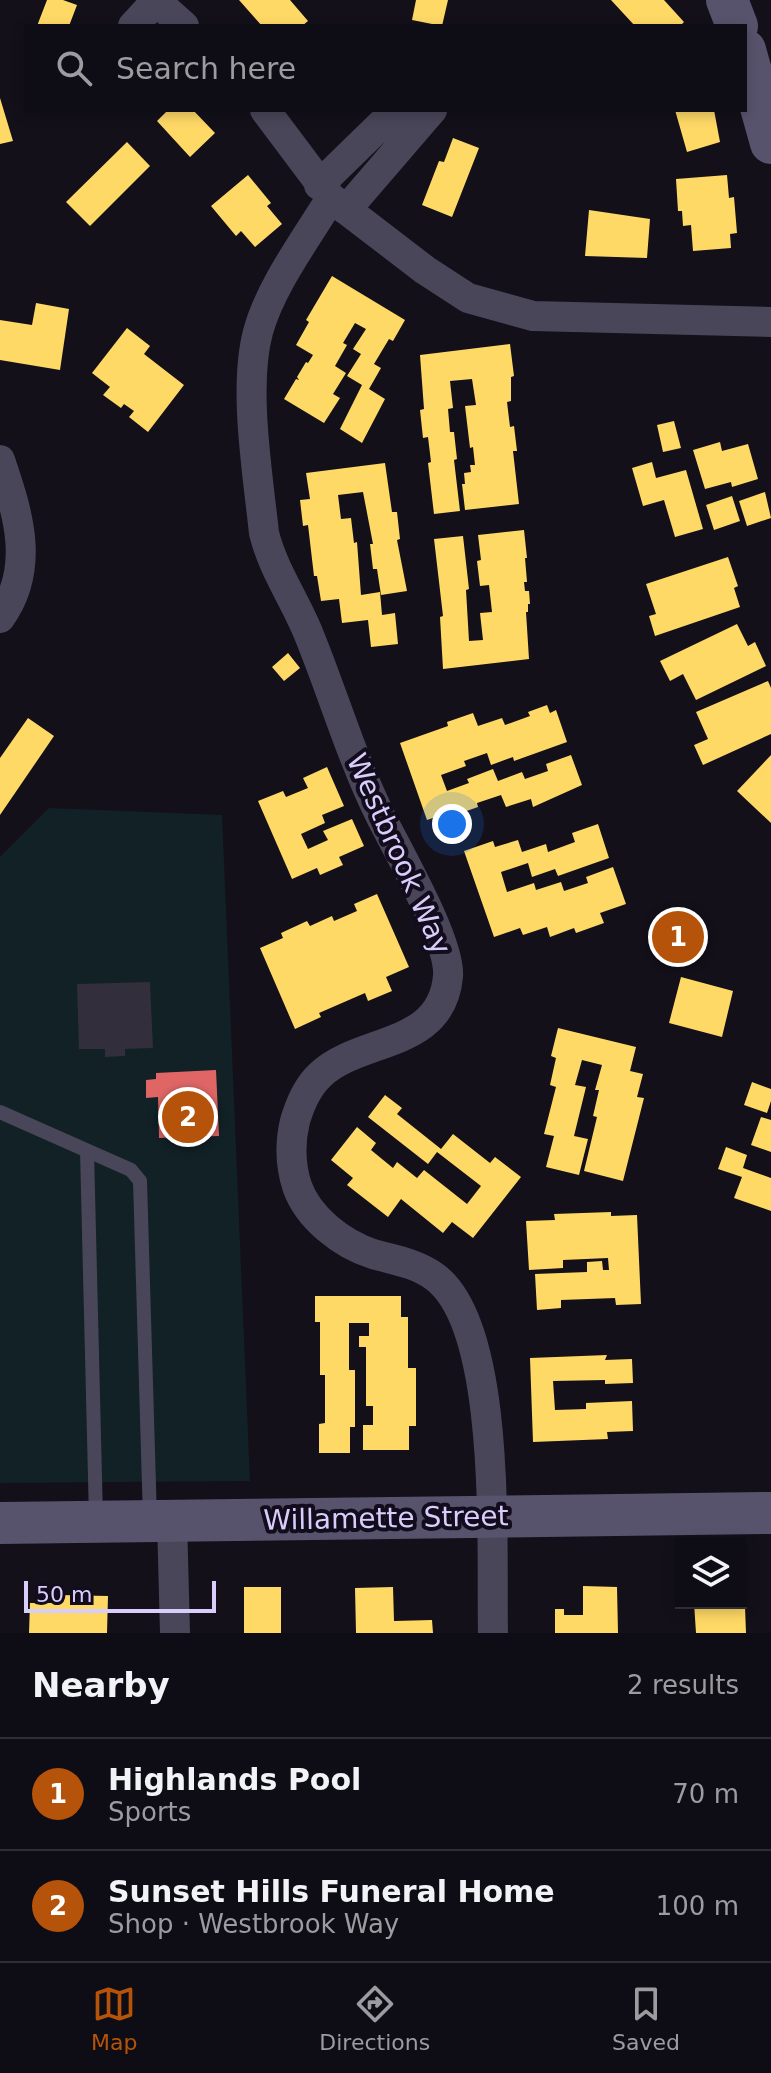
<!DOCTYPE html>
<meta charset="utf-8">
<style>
body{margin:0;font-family:"DejaVu Sans",sans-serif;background:#17151d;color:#f1f3f6}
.controls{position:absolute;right:24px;bottom:24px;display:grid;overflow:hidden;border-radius:0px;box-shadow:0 4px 12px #0003}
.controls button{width:72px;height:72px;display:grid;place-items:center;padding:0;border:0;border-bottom:2px solid #2e2c34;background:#0e0c14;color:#f1f3f6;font:40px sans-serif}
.scale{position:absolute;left:24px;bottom:20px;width:192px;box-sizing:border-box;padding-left:8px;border:4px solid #d9cdfb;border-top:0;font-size:22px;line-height:28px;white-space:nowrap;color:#d9cdfb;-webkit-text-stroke:6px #120d1d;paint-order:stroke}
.you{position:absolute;left:452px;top:824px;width:28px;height:28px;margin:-20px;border:6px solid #fff;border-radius:50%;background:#1a73e8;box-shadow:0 0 0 12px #1a73e833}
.badge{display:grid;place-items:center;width:52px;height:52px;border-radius:50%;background:#b45309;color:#fff;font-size:26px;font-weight:700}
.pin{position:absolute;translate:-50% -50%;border:4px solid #fff;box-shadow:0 2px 8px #0006}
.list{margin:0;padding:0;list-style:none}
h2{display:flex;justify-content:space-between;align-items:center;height:104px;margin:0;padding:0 32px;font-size:34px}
h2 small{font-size:26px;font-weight:400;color:#9b9ba0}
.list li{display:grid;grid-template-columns:52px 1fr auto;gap:24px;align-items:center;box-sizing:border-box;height:112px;padding:0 32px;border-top:2px solid #2e2c34}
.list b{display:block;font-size:30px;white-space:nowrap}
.list p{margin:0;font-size:26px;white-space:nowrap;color:#9b9ba0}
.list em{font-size:26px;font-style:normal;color:#9b9ba0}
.icon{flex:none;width:44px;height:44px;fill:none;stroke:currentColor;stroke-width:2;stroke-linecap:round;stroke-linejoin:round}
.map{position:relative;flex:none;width:771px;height:1633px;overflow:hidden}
.search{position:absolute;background:#0e0c14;box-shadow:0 4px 12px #0003;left:24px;right:24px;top:24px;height:88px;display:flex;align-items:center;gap:20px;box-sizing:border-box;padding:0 28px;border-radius:0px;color:#9b9ba0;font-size:30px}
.sheet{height:328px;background:#0e0c14}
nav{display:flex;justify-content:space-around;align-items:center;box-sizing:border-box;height:112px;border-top:2px solid #2e2c34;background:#0e0c14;font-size:22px;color:#9b9ba0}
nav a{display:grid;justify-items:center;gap:4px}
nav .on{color:#b45309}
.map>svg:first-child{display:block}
</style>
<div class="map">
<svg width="771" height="1633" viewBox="0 0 771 1633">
<rect width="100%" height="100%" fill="#13101a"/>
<path fill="#112125" d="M49 808 222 815 250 1481 0 1483V857Z"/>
<path fill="#0d1534" d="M664 915 685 921 696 950 692 962 677 968 661 925Z"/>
<path fill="#ffd966" d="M47 0H63L77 5 69 26H37Z
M239 0H290L308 21 302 26H262Z
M416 0H448L442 26 412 20Z
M611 0H664L684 22 680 26H635Z
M0 98 13 141 0 144Z
M168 110H193L215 133 190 157 157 121Z
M675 110H714L720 142 687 152Z
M453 138 479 148 452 217 422 205 439 161 444 162Z
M127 142 150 166 90 226 66 202Z
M248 175 271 203 267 206 282 224 255 247 241 231 236 236 211 206Z
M727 175 729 198 734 197 737 233 730 234 731 248 693 251 691 225 683 226 682 211H678L676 179Z
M589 210 650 219 647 258 585 256Z
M332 276 405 320 393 341 389 339 374 364 381 368 369 389 385 399 362 443 340 429 362 385 347 376 361 354 353 349 366 329 355 323 343 343 347 345 335 366 346 373 333 394 340 398 324 423 284 399 296 379 299 380 297 377 306 362 308 363 313 355 296 345 309 322 306 320Z
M36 303 69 309 60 370 0 360V320L32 325Z
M127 328 150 346 144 354 184 385 148 432 129 417 134 411 124 404 121 408 103 395 110 387 92 373Z
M510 344 514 376 511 377V401L507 402 510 427 514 426 517 451H513L519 504 465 510 462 484H465L464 473 471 472 470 465H475L473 447 470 448 465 406 476 405 472 379 450 381 453 408 448 409 450 432H454L457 459 454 460 460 511 434 514 428 463 431 462 428 437 423 438 420 410 424 409 420 355Z
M674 421 681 448 663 452 657 425Z
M720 442 722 451 748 444 758 479 732 487 731 482 705 489 693 450Z
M652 462 656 478 686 470 703 529 675 537 664 500 643 506 632 468Z
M385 463 392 512H397L400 539 397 540 407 591 381 595 377 569H373L370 544H373L363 492 338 495 341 519 351 518 354 543 357 542 361 595 380 592 382 615 395 613 398 644 371 647 368 620 342 623 339 599 321 601 317 576H314L308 525 303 526 300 500 310 499 306 473Z
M765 492 771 518 747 526 739 501Z
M732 496 740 521 714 530 706 505Z
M524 530 527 558H525L527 582H524L525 591H529L530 604H528V612H526L529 659 443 669 440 617 443 616 434 539 463 536 469 589 466 590 469 641 483 640 480 613 492 612 489 585 480 586 477 561 481 560 478 535Z
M728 557 738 586 734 588 740 607 655 636 649 616 656 614 646 584Z
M737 624 748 646 755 642 766 666 696 700 683 674 670 681 660 661Z
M288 653 300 668 284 681 272 667Z
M768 681 771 688V734L703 765 694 745 708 739 696 712Z
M547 705 550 713 556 710 567 742 514 761 513 757 491 765 487 753 464 761 466 766 441 775 447 791 469 783 467 779 493 769 498 781 522 772 525 779 548 771 546 764 571 755 582 785 533 807 531 799 506 807 501 795 477 803 478 807 455 815 453 811 427 820 400 743 448 726 447 722 473 713 478 726 502 718 505 725 530 716 528 712Z
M28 718 54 736 0 815V758Z
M771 755V823L737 791Z
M327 767 344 806 322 815 325 823 301 834 308 849 328 840 323 831 352 819 364 846 339 857 343 865 320 875 317 868 292 879 258 801 283 791 286 797 308 788 303 778Z
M598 824 609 858 558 876 555 869 532 877 528 863 501 872 507 892 534 883 536 890 561 882 564 891 588 883 586 877 613 867 626 904 600 913 604 923 576 933 574 928 550 937 547 927 523 935 520 928 494 937 464 851 493 841 495 847 518 840 522 852 546 844 548 852 575 842 572 833Z
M377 894 409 967 386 977 392 991 368 1001 365 993 319 1013 321 1017 295 1029 260 948 283 938 281 933 307 921 310 926 332 916 334 921 357 911 354 904Z
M681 977 733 991 722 1037 669 1023Z
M558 1028 636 1047 630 1071 643 1074 637 1097 644 1098 623 1181 584 1171 597 1117 593 1116 599 1090H595L602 1065 582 1060 575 1085 586 1087 574 1136 588 1139 579 1175 546 1167 554 1136 544 1134 556 1087 550 1085 556 1058 551 1056Z
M752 1082 771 1089V1101L767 1113 744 1105Z
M385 1095 402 1108 397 1114 441 1149 453 1134 490 1163 495 1157 521 1177 473 1238 452 1222 443 1233 401 1199 388 1217 347 1185 353 1178 331 1160 357 1127 376 1143 371 1150 393 1168 397 1162 417 1178 424 1170 467 1204 481 1186 437 1152 428 1164 368 1117Z
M761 1117 771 1120V1152L751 1145Z
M726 1147 747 1155 743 1168 771 1178V1211L734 1198 742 1177 718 1169Z
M611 1212V1216L637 1215 641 1304 616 1305 615 1298 561 1300V1308L537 1310 535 1274 587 1272V1262L602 1261 603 1270H609L608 1258 563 1260V1268L529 1270 526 1221 555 1220 554 1214Z
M315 1296H401V1317H408V1368H416V1426H409V1450H363V1425H373V1406H366V1347H359V1336H369V1323H349V1370H355V1427H350V1453H319V1424L325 1423V1375H320V1322H315Z
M607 1355 605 1360 632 1359 633 1383 605 1384V1380L553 1381 555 1410 586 1409V1403L632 1401 633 1431 607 1432 608 1439 533 1442 530 1358Z
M583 1586 617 1587 618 1633H555V1609H564V1615H583Z
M244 1587H281V1633H244Z
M393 1587 394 1621 432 1620 433 1633H356L355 1588Z
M60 1595 108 1596 107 1633H29L30 1603H60Z
M694 1603H735V1608L745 1607 746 1633H696Z"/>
<path fill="#e06666" d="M216 1070 219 1136 159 1138 158 1097 146 1098V1080L156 1079V1073Z"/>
<path fill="#322e3c" d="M150 982 153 1048 125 1049V1056L105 1057V1049H79L77 984Z"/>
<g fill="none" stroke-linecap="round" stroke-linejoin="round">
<path stroke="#4a465a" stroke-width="14" d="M0 1112 131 1170 140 1181 150 1519
M87 1151 96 1518"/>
<path stroke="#4a465a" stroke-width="30" d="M155 0 184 26
M133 26 156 1
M265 110 331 198 425 270 468 298 533 316 771 322
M319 185 396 110
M331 198C306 239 270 287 258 332 243 388 258 475 264 533 273 570 295 600 309 635 333 694 351 756 379 813 396 848 451 942 448 976 442 1049 360 1037 320 1075 307 1087 300 1104 295 1121 290 1142 290 1164 297 1186 308 1218 342 1244 373 1254 394 1260 416 1263 435 1277 503 1328 491 1551 493 1633
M346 210 432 110
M0 460C18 513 36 568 0 618
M172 1520 175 1633"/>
<path stroke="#58536c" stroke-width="42" d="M727 0 737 26
M745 50 771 143
M0 1523 771 1513"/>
</g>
<g text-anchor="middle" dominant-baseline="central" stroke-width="8" stroke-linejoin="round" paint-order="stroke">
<g font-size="28" fill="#d9cdfb" stroke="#120d1d">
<text transform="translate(399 854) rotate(66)">Westbrook Way</text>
<text transform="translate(386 1518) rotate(-1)">Willamette Street</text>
</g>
</g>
</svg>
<div class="controls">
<button><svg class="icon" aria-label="layers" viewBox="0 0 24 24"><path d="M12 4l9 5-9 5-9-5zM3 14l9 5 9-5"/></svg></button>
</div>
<div class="scale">50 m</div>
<div class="you"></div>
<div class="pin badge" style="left:678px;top:937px">1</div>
<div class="pin badge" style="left:188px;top:1117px">2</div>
<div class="search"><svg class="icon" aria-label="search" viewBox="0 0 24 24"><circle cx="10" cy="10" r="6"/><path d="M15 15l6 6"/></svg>Search here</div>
</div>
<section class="sheet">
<h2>Nearby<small>2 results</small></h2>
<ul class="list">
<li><span class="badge">1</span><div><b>Highlands Pool</b><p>Sports</p></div><em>70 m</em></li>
<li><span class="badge">2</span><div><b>Sunset Hills Funeral Home</b><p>Shop · Westbrook Way</p></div><em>100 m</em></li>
</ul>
</section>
<nav>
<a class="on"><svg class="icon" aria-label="map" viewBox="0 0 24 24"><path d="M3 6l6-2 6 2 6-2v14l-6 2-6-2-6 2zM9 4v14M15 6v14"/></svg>Map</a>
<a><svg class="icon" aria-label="directions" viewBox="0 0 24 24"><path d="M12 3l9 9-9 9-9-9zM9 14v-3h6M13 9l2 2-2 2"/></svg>Directions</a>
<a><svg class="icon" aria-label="saved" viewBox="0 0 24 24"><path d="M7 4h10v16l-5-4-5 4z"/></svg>Saved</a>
</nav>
